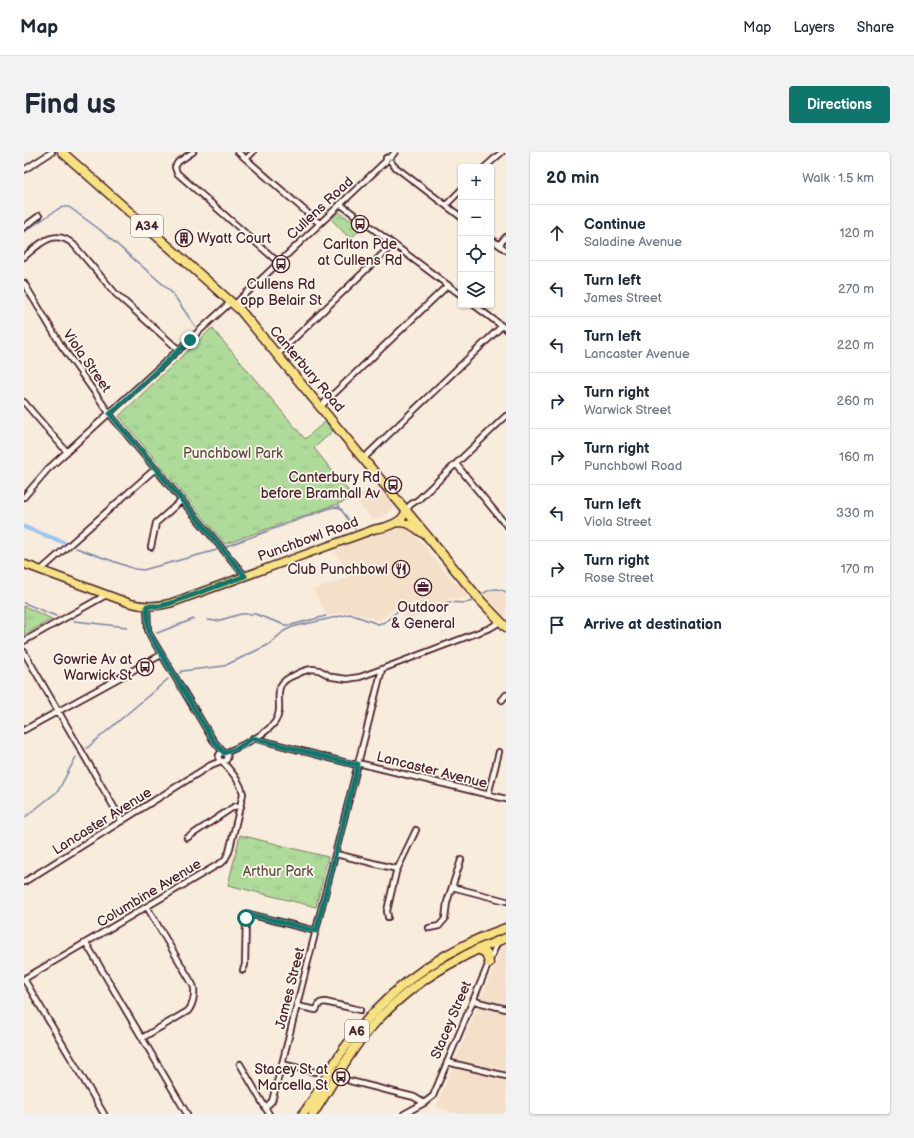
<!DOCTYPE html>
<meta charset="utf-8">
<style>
body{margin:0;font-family:"Balsamiq Sans",sans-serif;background:#f2f2f3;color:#1f2937}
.controls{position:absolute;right:12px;top:12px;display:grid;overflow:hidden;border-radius:4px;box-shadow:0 1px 3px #0004}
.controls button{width:36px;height:36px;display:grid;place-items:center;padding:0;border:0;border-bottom:1px solid #e0e1e3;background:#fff;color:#1f2937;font:20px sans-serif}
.stop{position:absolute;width:12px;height:12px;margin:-9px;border:3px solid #0f766e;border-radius:50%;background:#fff}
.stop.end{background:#0f766e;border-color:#fff;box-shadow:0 1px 4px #0008}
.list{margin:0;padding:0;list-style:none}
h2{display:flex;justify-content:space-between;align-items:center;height:52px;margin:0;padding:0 16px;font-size:17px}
h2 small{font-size:13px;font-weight:400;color:#747a83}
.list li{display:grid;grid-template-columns:26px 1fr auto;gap:12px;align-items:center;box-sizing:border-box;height:56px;padding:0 16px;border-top:1px solid #e0e1e3}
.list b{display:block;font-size:15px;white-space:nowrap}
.list p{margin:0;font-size:13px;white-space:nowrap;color:#747a83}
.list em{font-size:13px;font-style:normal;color:#747a83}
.icon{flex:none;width:22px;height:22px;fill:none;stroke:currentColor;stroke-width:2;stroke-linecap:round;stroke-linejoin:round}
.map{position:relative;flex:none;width:482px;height:962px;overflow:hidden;border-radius:4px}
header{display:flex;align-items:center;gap:24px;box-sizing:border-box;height:56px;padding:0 20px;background:#fff;border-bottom:1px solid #e0e1e3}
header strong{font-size:19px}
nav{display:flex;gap:22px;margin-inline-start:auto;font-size:14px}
.intro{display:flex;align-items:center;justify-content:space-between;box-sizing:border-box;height:96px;padding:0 24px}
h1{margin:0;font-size:28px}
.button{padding:10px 18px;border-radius:4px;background:#0f766e;color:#fff;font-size:14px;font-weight:700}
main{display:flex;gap:24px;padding:0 24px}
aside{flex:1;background:#fff;border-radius:4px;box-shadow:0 1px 3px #0004}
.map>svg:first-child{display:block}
</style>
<header>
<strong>Map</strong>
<nav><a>Map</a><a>Layers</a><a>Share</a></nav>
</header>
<div class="intro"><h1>Find us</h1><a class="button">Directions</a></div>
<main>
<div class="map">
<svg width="482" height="962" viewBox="0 0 482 962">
<defs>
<pattern id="park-tufts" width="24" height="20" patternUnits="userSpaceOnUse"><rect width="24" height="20" fill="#aedb9a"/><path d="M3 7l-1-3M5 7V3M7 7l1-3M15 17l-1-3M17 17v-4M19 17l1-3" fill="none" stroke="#97bc85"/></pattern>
</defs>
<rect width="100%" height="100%" fill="#f8ecdc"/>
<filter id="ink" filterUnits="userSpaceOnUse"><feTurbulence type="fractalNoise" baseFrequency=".025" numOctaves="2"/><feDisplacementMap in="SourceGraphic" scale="8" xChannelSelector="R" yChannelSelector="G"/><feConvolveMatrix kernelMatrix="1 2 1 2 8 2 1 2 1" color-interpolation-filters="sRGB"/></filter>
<g filter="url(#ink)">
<path fill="#f4dfc8" d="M355 333 369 353 368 358 358 365 349 368 330 346Z
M378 376 384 377 390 382 431 432 435 431 446 445 422 447 423 453 382 469 373 454 359 466 354 468 325 459 304 464 289 438 326 425 310 398 353 382 370 377Z
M471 438 482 442V465L460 443 465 439Z
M482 791V962H436L412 955 480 792Z"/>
<path fill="url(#park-tufts)" stroke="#7c7d62" d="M315 60 336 75 334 76 336 78 326 87 307 67Z
M188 176 281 287 302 269 309 279 290 296 330 346 201 392 95 264Z
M0 454 28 467 0 483Z
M216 683 304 705 292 755 204 733Z"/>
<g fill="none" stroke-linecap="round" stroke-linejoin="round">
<path stroke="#7983a3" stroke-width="1.5" d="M0 80 34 57 39 55H45L75 77 142 135 149 142 171 174
M314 353 331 377
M203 394 306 356 311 355 317 357
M52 396 111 417 119 418 193 398
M460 441C468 436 473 436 482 440
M423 450 441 451 449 449
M0 451 32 464
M183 468 193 469 217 462H231L261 473H267L302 464
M50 469 103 475
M133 481 170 467
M156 521 158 519 200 514 244 493 260 479 268 475 326 462 354 472 361 470 375 458
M63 596 144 527
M0 666 34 639 52 605"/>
<path stroke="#99c6f3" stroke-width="4.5" d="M0 375 39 390"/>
<defs>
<path id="street" d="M169 0 154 10 151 15 153 21 254 110
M214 0 295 71
M222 7 229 0
M367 10 370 14 437 65
M461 15 478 0
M0 18 28 0
M316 52 437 143
M422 53 437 38
M0 75 15 64
M467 87 482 98
M475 93 482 85
M0 105C15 92 31 75 50 93L92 142 155 198
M0 131 37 193 88 265 221 424
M211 152 362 9V6L367 5 371 0
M450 153 482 177
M254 202 369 92
M0 250 43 300
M297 254 424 133
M340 306 478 174
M432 312 482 373
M0 345 24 317 208 149
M382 359 386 353 395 347 482 264
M127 395 132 371 158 348
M17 418 131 317
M123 454 124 478 127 485 189 588 200 601
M0 489 82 443
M0 500 98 669
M478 548 482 543
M0 578 137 503
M229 586 328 612H338L482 647
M194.5 605a4.5 4.5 0 1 1 9 0a4.5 4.5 0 1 1-9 0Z
M201 601C215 595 242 583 251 570 263 552 242 534 271 523 276 520 282 518 288 517L295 518 308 525 323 527 336 525 358 517
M464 643 475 600
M163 686 208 656 212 654 217 655
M312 702 373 717
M0 730 187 613 197 609
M428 735 482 749
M364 765 363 759 372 720 392 678
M405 776 415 774 421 767 423 750 437 708
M62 791 163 962
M219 818 221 813 222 766 225 762 292 779
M0 827 200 709 205 700 219 642C217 630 206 618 198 609
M0 827 80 962
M450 849 482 857
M273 854 292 858 296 851 301 850 336 858
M118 886 164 859C169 853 172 840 169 833L123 755
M423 910 482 924
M216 912 245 962
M258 912 291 920
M326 929 390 945 400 951
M241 956 248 949 258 912 358 517 466 476 476 470
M380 962 400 951 409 944 474 789"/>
<path id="primary" d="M371 371C387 369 389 376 401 383
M0 412 105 451C119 455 133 455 147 451L351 377C362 376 379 370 382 359"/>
<path id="highway" d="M38 0 216 158 457 449 482 475
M454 797 462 801 465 811
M279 962C294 942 305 918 319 898 360 840 415 799 482 776
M289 962C305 938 318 913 335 890 362 855 396 827 435 807 450 798 466 792 482 786"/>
</defs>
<use href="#street" stroke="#4a1f2b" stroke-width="8"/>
<use href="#primary" stroke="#4a1f2b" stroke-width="10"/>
<use href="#highway" stroke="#4a1f2b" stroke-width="11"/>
<use href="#street" stroke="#fbf7ec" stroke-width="4.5"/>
<use href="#primary" stroke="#f6e281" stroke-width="7"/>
<use href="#highway" stroke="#f6e281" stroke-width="8"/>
</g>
</g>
<g fill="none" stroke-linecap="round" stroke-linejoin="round" filter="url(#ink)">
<path stroke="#0f766e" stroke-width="5" d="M166 188 86 262 221 424 147 451 136 454H123L124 475 126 483 189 588 200 601 214 596 229 586 328 612H334L292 779 225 762 222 766"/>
</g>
<defs>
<symbol id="bus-ring" viewBox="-11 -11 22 22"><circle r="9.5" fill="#fbf7ec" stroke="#4a1f2b" stroke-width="1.5"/><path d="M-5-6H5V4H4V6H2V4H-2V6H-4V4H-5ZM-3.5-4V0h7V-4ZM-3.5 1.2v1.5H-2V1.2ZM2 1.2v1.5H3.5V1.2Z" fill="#4a1f2b"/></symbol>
<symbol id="building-ring" viewBox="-11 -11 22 22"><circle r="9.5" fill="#fbf7ec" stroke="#4a1f2b" stroke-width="1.5"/><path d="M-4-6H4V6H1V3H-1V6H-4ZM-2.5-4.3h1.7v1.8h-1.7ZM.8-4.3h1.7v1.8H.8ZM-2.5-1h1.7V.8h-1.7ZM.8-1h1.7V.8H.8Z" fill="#4a1f2b"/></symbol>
<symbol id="restaurant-ring" viewBox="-11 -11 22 22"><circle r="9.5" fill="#fbf7ec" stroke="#4a1f2b" stroke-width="1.5"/><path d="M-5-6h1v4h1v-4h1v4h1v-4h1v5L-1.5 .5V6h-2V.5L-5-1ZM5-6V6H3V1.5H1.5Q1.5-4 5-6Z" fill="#4a1f2b"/></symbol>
<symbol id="office-ring" viewBox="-11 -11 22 22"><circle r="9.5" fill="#fbf7ec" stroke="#4a1f2b" stroke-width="1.5"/><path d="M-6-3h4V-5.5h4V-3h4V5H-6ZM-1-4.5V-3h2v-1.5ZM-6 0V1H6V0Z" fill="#4a1f2b"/></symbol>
</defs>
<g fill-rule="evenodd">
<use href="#bus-ring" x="326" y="62" width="20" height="20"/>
<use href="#building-ring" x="150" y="76" width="20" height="20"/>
<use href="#bus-ring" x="247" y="102" width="20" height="20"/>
<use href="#bus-ring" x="359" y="323" width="20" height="20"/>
<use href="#restaurant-ring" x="367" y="407" width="20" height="20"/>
<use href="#office-ring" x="389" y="425" width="20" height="20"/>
<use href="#bus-ring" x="111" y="505" width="20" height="20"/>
<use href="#bus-ring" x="307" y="915" width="20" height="20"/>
</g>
<g text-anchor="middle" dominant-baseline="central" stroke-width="3.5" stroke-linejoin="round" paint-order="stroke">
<g fill="#fbf7ec" stroke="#7f6065" stroke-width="1">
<rect x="107" y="63" width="32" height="22" rx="3"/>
<rect x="321" y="868" width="24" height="22" rx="3"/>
</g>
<g font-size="13" font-weight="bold" fill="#4a1f2b">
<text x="123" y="74">A34</text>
<text x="333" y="879">A6</text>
</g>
<g font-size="14" fill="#4a1f2b" stroke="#fbf7ec">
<text transform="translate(296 56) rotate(-43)">Cullens Road</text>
<text transform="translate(63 209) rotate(55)">Viola Street</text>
<text transform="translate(283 217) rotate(50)">Canterbury Road</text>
<text transform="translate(284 387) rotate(-20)">Punchbowl Road</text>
<text transform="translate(408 618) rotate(14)">Lancaster Avenue</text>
<text transform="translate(78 669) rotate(-32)">Lancaster Avenue</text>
<text transform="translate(125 741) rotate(-31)">Columbine Avenue</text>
<text transform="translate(266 836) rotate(-76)">James Street</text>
<text transform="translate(427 868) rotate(-67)">Stacey Street</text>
</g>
<g font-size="14" fill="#4a1f2b" stroke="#fbf7ec" text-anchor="end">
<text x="173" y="86" text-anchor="start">Wyatt Court</text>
<text x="336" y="92" text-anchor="middle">Carlton Pde<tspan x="336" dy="16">at Cullens Rd</tspan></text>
<text x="257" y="132" text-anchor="middle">Cullens Rd<tspan x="257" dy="16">opp Belair St</tspan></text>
<text x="356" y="325">Canterbury Rd<tspan x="356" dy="16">before Bramhall Av</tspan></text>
<text x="364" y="417">Club Punchbowl</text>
<text x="399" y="455" text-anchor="middle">Outdoor<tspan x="399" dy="16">&amp; General</tspan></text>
<text x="108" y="507">Gowrie Av at<tspan x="108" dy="16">Warwick St</tspan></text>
<text x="304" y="917">Stacey St at<tspan x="304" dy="16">Marcella St</tspan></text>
</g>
<g font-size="14" fill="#634e47" stroke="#fbf7ec">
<text x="209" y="301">Punchbowl Park</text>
<text x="254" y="719">Arthur Park</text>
</g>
</g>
</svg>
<div class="controls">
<button>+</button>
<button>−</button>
<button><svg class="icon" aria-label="locate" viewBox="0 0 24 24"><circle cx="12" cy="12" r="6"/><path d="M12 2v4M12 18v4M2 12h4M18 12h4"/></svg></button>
<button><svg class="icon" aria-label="layers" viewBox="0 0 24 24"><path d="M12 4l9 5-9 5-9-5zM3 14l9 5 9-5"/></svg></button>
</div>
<div class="stop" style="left:222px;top:766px"></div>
<div class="stop end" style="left:166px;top:188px"></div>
</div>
<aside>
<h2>20 min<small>Walk · 1.5 km</small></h2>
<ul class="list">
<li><svg class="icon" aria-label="ahead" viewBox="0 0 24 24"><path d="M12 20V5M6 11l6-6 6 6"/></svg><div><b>Continue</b><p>Saladine Avenue</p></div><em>120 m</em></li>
<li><svg class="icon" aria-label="left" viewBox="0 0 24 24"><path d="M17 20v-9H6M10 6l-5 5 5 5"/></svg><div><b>Turn left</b><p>James Street</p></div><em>270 m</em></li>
<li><svg class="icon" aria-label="left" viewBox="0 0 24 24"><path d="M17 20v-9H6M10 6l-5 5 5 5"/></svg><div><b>Turn left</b><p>Lancaster Avenue</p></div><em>220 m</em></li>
<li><svg class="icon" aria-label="right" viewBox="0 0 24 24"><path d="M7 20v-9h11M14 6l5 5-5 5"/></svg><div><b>Turn right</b><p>Warwick Street</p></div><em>260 m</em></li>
<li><svg class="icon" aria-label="right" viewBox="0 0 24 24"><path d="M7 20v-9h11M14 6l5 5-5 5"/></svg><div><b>Turn right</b><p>Punchbowl Road</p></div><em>160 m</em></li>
<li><svg class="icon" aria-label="left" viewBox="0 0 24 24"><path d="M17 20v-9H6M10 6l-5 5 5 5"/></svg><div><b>Turn left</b><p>Viola Street</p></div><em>330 m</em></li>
<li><svg class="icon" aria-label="right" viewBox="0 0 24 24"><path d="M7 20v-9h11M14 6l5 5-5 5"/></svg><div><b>Turn right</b><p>Rose Street</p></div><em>170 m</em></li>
<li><svg class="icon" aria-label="arrive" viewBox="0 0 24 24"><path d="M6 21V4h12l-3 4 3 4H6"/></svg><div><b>Arrive at destination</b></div></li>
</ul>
</aside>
</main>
